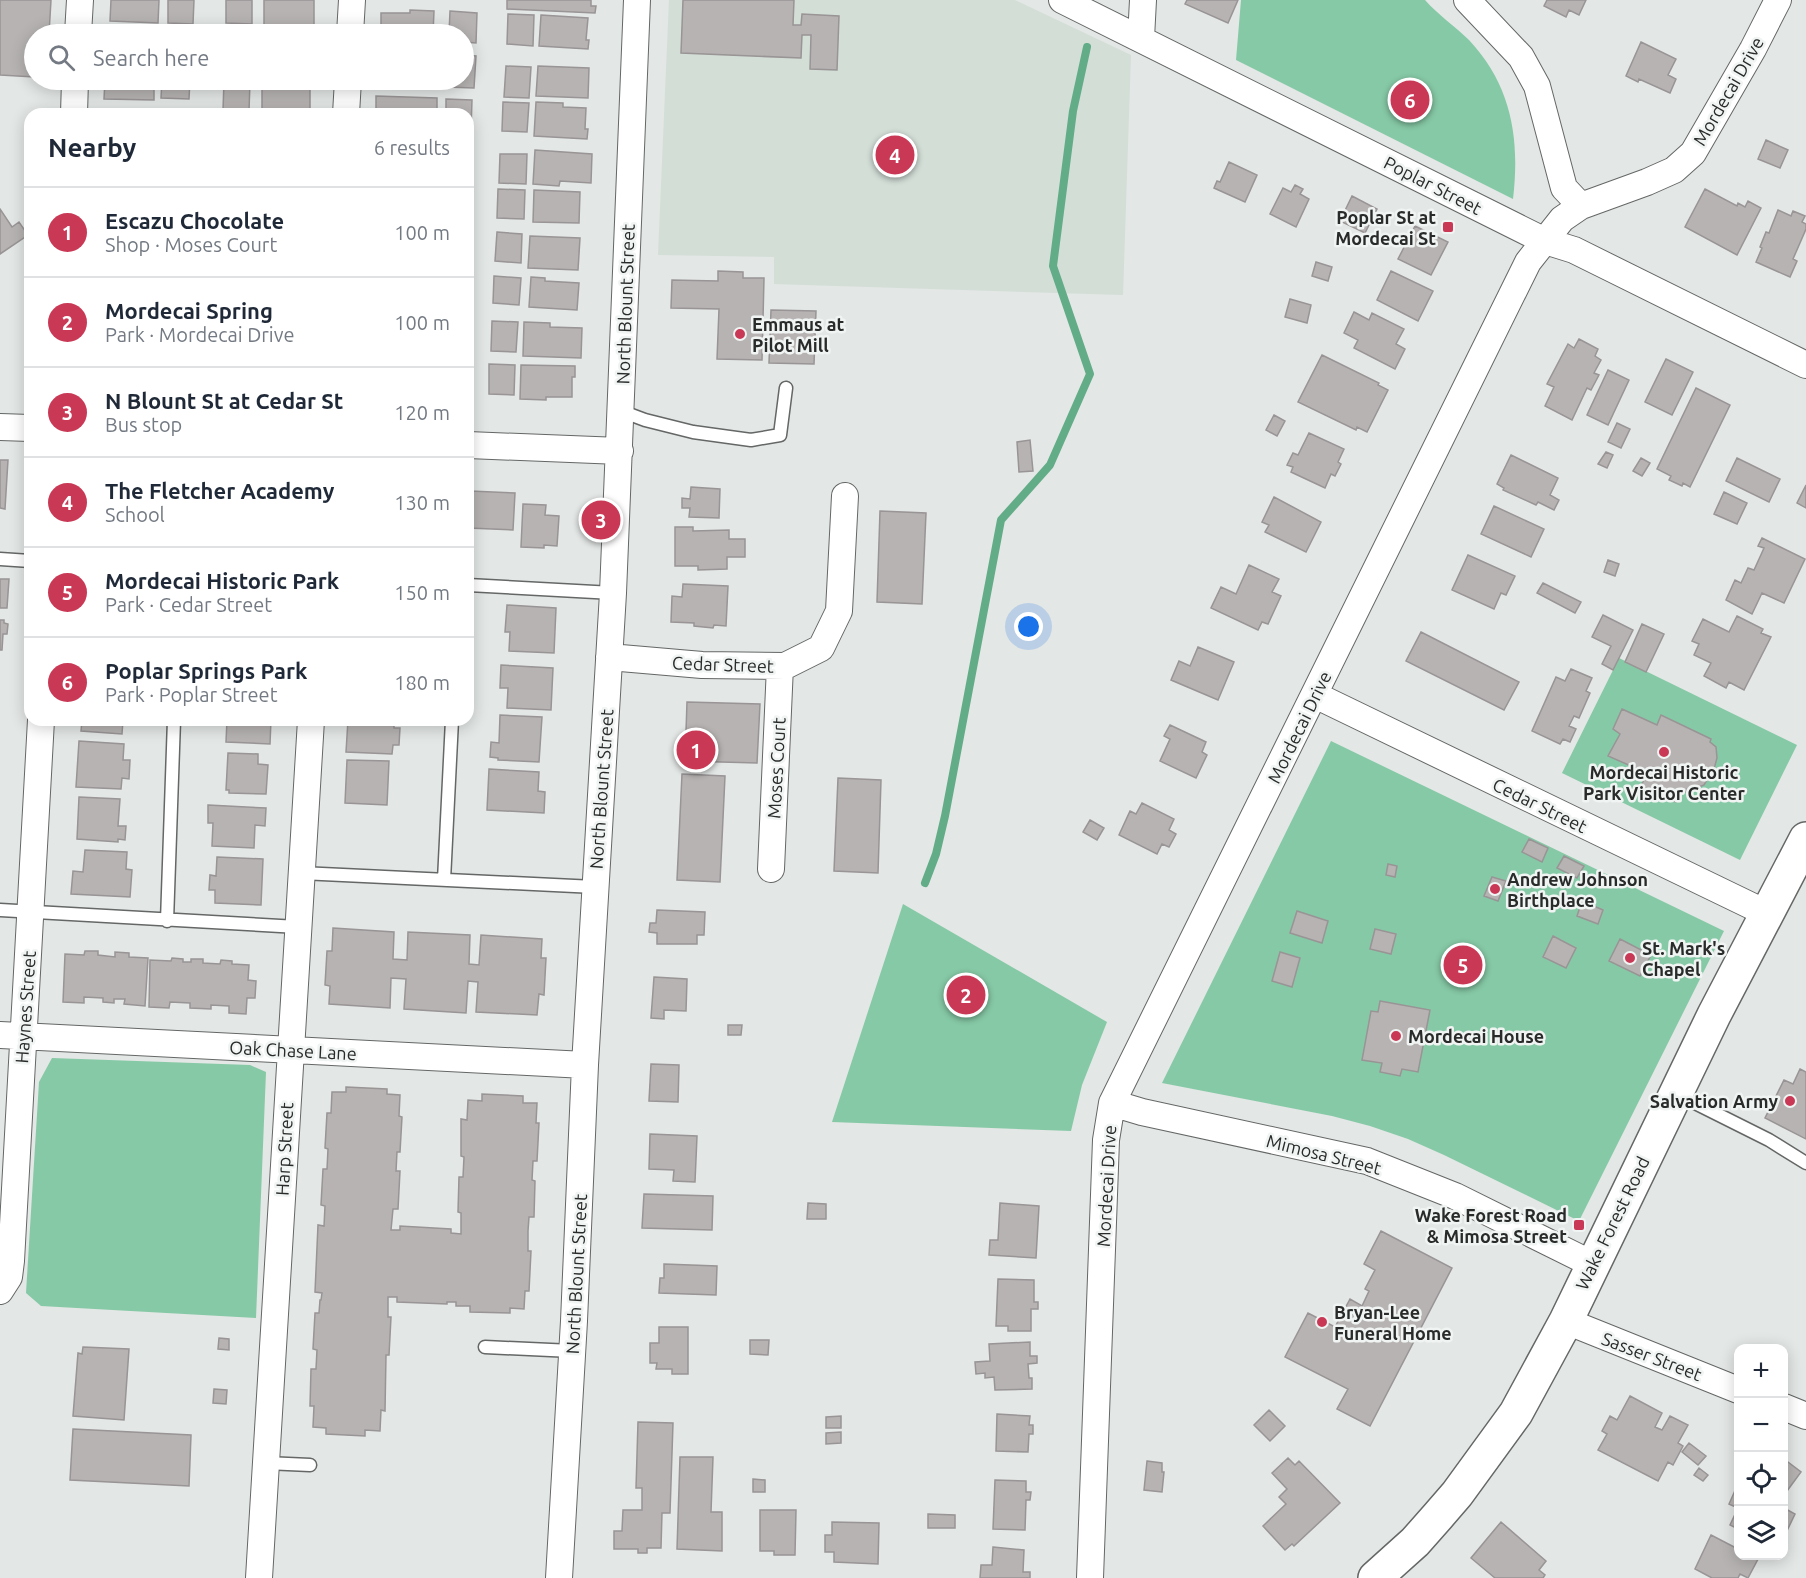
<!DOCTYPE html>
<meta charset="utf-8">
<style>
body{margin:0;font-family:Ubuntu,sans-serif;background:#f2f2f3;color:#1f2937}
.controls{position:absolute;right:18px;bottom:18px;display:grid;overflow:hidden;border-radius:12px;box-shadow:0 3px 15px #0003}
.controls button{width:54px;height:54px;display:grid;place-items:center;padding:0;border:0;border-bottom:2px solid #e0e1e3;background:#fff;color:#1f2937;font:30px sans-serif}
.you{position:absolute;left:1029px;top:627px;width:21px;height:21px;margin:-15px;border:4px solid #fff;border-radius:50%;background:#1a73e8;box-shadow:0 0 0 9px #1a73e833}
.badge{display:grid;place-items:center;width:39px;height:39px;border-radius:50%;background:#c93956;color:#fff;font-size:20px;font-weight:700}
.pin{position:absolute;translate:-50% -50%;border:3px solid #fff;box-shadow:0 2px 6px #0006}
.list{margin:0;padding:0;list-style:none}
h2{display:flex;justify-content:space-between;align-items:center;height:78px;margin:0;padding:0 24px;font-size:26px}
h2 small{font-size:20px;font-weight:400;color:#747a83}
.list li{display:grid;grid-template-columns:39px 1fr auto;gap:18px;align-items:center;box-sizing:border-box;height:90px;padding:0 24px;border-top:2px solid #e0e1e3}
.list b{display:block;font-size:22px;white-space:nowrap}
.list p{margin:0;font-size:20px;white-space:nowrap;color:#747a83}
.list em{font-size:20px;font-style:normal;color:#747a83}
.icon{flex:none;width:33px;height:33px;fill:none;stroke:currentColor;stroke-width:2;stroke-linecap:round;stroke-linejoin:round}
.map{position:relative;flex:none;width:1806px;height:1578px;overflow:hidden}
.search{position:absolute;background:#fff;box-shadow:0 3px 15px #0003;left:24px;top:24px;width:450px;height:66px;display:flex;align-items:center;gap:15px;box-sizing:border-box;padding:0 21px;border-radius:33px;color:#747a83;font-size:22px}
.panel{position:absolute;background:#fff;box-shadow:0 3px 15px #0003;left:24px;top:108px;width:450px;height:618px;border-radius:18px}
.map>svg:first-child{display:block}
</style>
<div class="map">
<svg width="1806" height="1578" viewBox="0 0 1806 1578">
<rect width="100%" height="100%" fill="#e3e7e5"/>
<path fill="#d3ded7" d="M669 0H1015L1131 55 1123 295 774 284V257L658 255Z"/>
<path fill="#86c9a6" d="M1241 0H1425C1438 15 1455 26 1469 40 1512 86 1520 139 1513 199L1236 60Z
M1619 658 1797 745 1740 860 1562 773Z
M1331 741 1724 931 1579 1221 1444 1155 1408 1139 1370 1126 1332 1116 1162 1083Z
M903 904 1107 1022 1082 1085 1071 1131 832 1122Z
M52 1058 250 1065 266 1072 256 1318 41 1306 26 1293 39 1082Z"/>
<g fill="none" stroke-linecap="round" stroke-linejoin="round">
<path stroke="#63ac88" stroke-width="8" d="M925 883 936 854 945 816 1001 520 1050 465 1090 374 1053 266 1073 111 1087 47"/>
</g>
<path fill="#b7b3b3" stroke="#999495" stroke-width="1.5" d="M0 0H51L49 34H34V77L0 75Z
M111 0H159L158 23 110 21Z
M168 0H194L193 24 168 23Z
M226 0H252V24L226 23Z
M264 0H314V25H264Z
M507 0H591V6H596L595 13 507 9Z
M683 0H794L793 25H801L802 14 839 16 837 70 810 69 811 35H802L801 58 681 53Z
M1187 0H1238L1228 23 1185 4Z
M1547 0H1586L1579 15 1569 10 1566 17 1544 6Z
M410 10 434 11 433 34H378V29H381V13H410Z
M450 11 477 13 476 43 464 42V34H449Z
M508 14 534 15 533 46 507 44Z
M541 15 588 18 586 40H589L588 49 539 46Z
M1641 42 1676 59 1668 75 1676 79 1670 93 1639 79 1638 82 1626 76Z
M464 55 476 56 474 88 447 87V80H464Z
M506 66 531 67 529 98 504 97Z
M538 66 589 68 588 98 536 96Z
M105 80H154V100L104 99Z
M162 80H190L189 99 161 98Z
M380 80H432V85L380 83Z
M224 82H250L249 111 223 110Z
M262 82 310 84V110L262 109Z
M376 96 437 98V114H376Z
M446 99 472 100 471 130H468V114H446Z
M503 102 529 103 527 132 502 131Z
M536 102 563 103V107L586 108 585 129H588L587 139 534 136Z
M1766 140 1788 150 1780 168 1758 159Z
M535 150 592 154 591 183 560 181 559 186 533 184Z
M500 154H527L526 184 499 183Z
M1229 162 1257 175 1245 202 1214 188 1217 181 1220 182Z
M1295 185 1303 189 1300 194 1309 199 1296 227 1270 214 1283 188 1291 192Z
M498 189 525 190 524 219 497 218Z
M1705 189 1737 206 1738 203 1745 207 1748 201 1761 208 1737 255 1685 227Z
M534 190 580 192 579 223 533 222Z
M1352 196 1377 209 1365 233 1340 221Z
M0 209 12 227 19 222 28 235 0 254Z
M1778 210 1791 216 1793 211 1805 216 1802 222 1806 224V229L1793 259 1797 261 1790 277 1756 262 1762 248 1760 247 1766 232 1769 233Z
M1415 226 1448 242 1431 275 1398 259Z
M497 232 522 234 521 263 495 261Z
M530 236 580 238 578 270 528 268Z
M1316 262 1332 267 1328 281 1312 276Z
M718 271 743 272V278H764L762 360 717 359 719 309 671 308 672 280 718 281Z
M1391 271 1433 291 1418 321 1377 300Z
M494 276 521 278 519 305 493 303Z
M531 277 545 278V281L579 283 577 310 529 307Z
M1290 299 1311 305 1307 323 1285 317Z
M771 310 816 311 814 364 769 363Z
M1354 312 1369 320 1372 313 1404 329 1396 344 1405 349 1395 369 1354 348 1358 340 1344 333Z
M492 321 518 322 516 352 491 351Z
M524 322 550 323V327L582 328 581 358 523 356Z
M1579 339 1598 349 1595 356 1601 360 1594 373 1599 375 1591 390 1587 388 1572 420 1545 406 1554 387 1547 384 1568 344 1574 348Z
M1322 355 1379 383 1378 385 1388 390 1367 432 1357 427 1356 430 1298 402Z
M1666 359 1693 372 1672 415 1645 402Z
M489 364 515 365 514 395 489 394Z
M521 365 575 366V377H572V397H546V400L520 399Z
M1608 370 1629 380 1608 425 1587 415Z
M1696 388 1730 405 1690 487 1683 483 1682 486 1669 480 1671 476 1657 469Z
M1274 415 1285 421 1277 436 1266 430Z
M1617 423 1630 429 1621 448 1608 442Z
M1309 433 1344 449 1338 462 1341 464 1335 476 1331 474 1325 488 1291 472 1293 467 1287 465 1293 453 1298 455Z
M1030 440 1033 471 1019 472 1017 442Z
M1606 452 1613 455 1607 468 1598 464Z
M1511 455 1558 478 1550 495 1559 500 1554 510 1538 502 1536 505 1503 490 1504 488 1497 484Z
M1641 458 1650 463 1642 476 1633 471Z
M1737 458 1780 479 1769 502 1726 481Z
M0 460H8L5 509 0 508Z
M1806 485V508L1797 503Z
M691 487 720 489 719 518 689 517 690 508H682V498L690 499Z
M470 491 515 493 513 530 468 528Z
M1724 492 1747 503 1737 524 1714 514Z
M1274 497 1321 522 1306 552 1265 532 1269 525 1262 522Z
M523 504 546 505 545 515 559 516 557 546 544 545V548L521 547Z
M1494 506 1544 529 1531 557 1481 534Z
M880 511 926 513 922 604 877 602Z
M675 527H693V531L729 530V539H745V557H727V569L698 570V566H675Z
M1762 538 1805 559 1784 603 1762 593 1752 614 1726 600 1735 580 1741 583 1748 568 1754 570 1764 548 1758 546Z
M1468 555 1515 576 1506 595 1501 593 1494 609 1452 590Z
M1608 560 1619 564 1615 576 1604 572Z
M1249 565 1279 579 1272 592 1281 596 1268 624 1262 622 1258 630 1211 608 1221 587 1236 594Z
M0 579H9L7 608H0Z
M1543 583 1581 602 1575 613 1537 593Z
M683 584 728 586 726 626 714 625 713 628 694 626V623L671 622 672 596 682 597Z
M507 605 556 608 554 653 509 651 510 632H505Z
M1603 615 1633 630 1613 670 1602 664 1611 646 1592 637Z
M1737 616 1763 629 1761 633 1771 637 1744 690 1729 682 1726 688 1704 676 1711 663 1694 655 1699 644 1692 641 1703 619 1729 632Z
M0 620H4V623L8 624 7 634H3L2 650H0Z
M1642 624 1664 634 1646 672 1625 662Z
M1421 632 1519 682 1504 710 1406 661Z
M1198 647 1234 662 1218 700 1171 680 1179 661 1190 666Z
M501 665 553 668 551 710 507 708 508 688H500Z
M1571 669 1592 678 1586 691 1590 693 1579 718 1574 716 1569 726 1576 729 1570 742 1563 739 1560 744 1532 731 1556 677 1565 681Z
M687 702 760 704 757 763 685 761Z
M1622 709 1657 725 1661 715 1711 739 1710 742 1716 747 1717 758 1714 769 1704 785 1694 789H1687L1686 792 1682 790 1676 802 1641 786 1647 773 1608 756 1620 734 1613 729Z
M500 715 542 717 539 762 498 760V758L490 757 491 742 499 743Z
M82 720H123L122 734 81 731Z
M227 720H271L270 744 226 742Z
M348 720H394V728H400L399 745H393L392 754 346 752Z
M1170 725 1206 742 1202 752 1207 755 1196 778 1160 761 1170 739 1164 736Z
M79 741 124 744 123 760H130L129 779 122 778 121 789 76 787Z
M228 753 258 754V764L268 765 266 794 229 793V790H226Z
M347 760 389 761 387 805 345 803Z
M489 769 539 772 538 791 545 792 544 813 487 810Z
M682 774 725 776 720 882 677 880Z
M838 778 881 780 878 873 834 871Z
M79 797 120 799 118 826H126L125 840 118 839V842L77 839Z
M1142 803 1174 819 1169 830 1176 834 1169 847 1162 844 1157 854 1119 835 1130 811 1136 814Z
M208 805 266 808 265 826 255 825 254 848 212 846 213 823H208Z
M1090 820 1104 828 1097 840 1083 832Z
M1529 839 1548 848 1542 862 1522 852Z
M85 850 127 852 126 869 132 870 130 897 71 894 73 871 83 872Z
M1564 856 1584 866 1577 878 1557 868Z
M217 857 263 859 261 905 215 903V890H209L210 875 216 876Z
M1388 864 1397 866 1395 877 1386 875Z
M1492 877 1506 881 1498 901 1484 896Z
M1582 901 1603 910 1598 924 1577 916Z
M657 910 705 912 704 935H697V944H657V933L649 932 650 923H656Z
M1297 911 1328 921 1322 943 1290 933Z
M333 928 394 932 393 959 407 960 408 932 470 935 469 964 479 965 481 935 542 939 541 958H546L544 995 539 994 537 1015 476 1012 478 982 468 981 466 1013 404 1009 406 979 391 978 390 1008 329 1004 330 986 325 985 327 951H332Z
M1375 929 1396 934 1391 954 1370 949Z
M1553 936 1576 948 1566 968 1543 957Z
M1620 939 1651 955 1640 976 1609 961Z
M85 951H98V955L115 957V952L129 953V957L148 958 145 1006 124 1004 125 999H114V1003L103 1002V998L84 997V1003L63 1002 65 954 84 955Z
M1280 952 1300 958 1292 987 1272 981Z
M172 958 183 959V962H191V959H203V963L220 964 221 960 232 961V964L249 965 248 980 256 981 255 998H247L246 1014 229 1013V1006L211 1005V1009L190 1008V1003L170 1002 169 1008 149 1007 150 960 171 961Z
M654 977 687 979 686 1011 664 1010V1019L651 1018Z
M1380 1001 1430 1010 1418 1072 1402 1069 1400 1076 1380 1072 1382 1063 1362 1060 1371 1011 1378 1012Z
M728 1025H742L741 1035H728Z
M651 1064 679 1065 678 1102 649 1101Z
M1800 1069 1806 1072V1139L1765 1118 1784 1080 1793 1084Z
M346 1087 387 1089V1094L400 1095 399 1116 402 1117 400 1152H397L396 1171H400L398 1209H393L391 1230H400V1226L451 1229V1233L461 1234V1213L458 1212 459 1177H463L464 1157 461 1156V1119L467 1120 468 1100 482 1101V1094L523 1096V1103H537L536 1123H539L537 1161H533L532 1180 535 1181 534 1217H529L528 1231V1251H531L529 1291H525L524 1309 510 1308V1313L470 1312V1306H456V1302H447V1304L397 1302V1297H388V1317H391L389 1355H386L385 1411 381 1410 380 1431 365 1430V1436L326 1434V1428L313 1427 314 1406H310L311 1369H316L317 1350 313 1349 315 1313H319L320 1300H321L322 1293 315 1292 318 1225 324 1226 325 1206 321 1205 323 1169H327L328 1149 325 1148 327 1113H331L332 1092H346Z
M650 1134 697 1136 695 1182 673 1181 674 1170 649 1169Z
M644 1194 713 1196 712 1230 642 1228Z
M808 1203 826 1204V1219H807Z
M1000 1203 1039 1206 1036 1258 989 1255 990 1240H998Z
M1381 1231 1452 1268 1370 1426 1337 1409 1348 1389 1285 1357 1308 1313 1335 1327 1350 1299 1362 1306 1369 1291 1365 1289 1375 1270 1364 1264Z
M664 1264 717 1266 716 1295 659 1293 660 1278H664Z
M998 1279 1034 1280V1302H1038V1309H1031V1331H1008V1326H996Z
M659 1327H688V1374H672V1369H656L657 1363H650V1343H659Z
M219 1338 229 1339V1350L218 1349Z
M750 1340H769L768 1355 750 1354Z
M1030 1342V1356H1037V1363L1028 1364 1029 1378H1032V1389L995 1390 994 1377 985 1378V1373L976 1374 975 1362 990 1361 989 1344Z
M83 1347 129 1349 124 1420 73 1416 78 1353 82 1354Z
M214 1389 227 1390 226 1404 213 1403Z
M1630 1396 1662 1413 1655 1427 1662 1430 1670 1416 1688 1425 1678 1443 1683 1446 1673 1465 1668 1462 1658 1481 1598 1450 1607 1434 1602 1431 1610 1416 1617 1420Z
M1269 1410 1285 1426 1270 1441 1254 1425Z
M997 1414 1030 1416 1029 1425H1033V1434H1029L1028 1452 996 1451Z
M841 1416V1428H826V1417Z
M638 1422 673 1423 670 1513H662L661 1548H647V1553H638V1549H614V1531H622L623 1510H642V1488H636Z
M73 1429 191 1435 189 1486 70 1480Z
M841 1432V1443L826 1444V1433Z
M1689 1443 1706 1456 1698 1465 1682 1452Z
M680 1457H713L711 1512H722V1551L677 1549Z
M1288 1458 1295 1465 1299 1461 1340 1503 1294 1546 1292 1544 1285 1550 1263 1526 1286 1504 1279 1497 1287 1489 1272 1473Z
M1784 1459 1801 1472 1787 1491 1784 1488Z
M1147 1461 1162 1463V1472H1164L1162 1492 1144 1490Z
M1699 1468 1708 1475 1703 1481 1694 1475Z
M753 1479 765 1480V1492H753Z
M995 1480 1026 1481V1492H1031L1030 1500H1026L1025 1530 993 1529Z
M1737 1486 1738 1487V1529L1730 1525 1738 1508 1729 1504Z
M1784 1508 1795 1514 1784 1537Z
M760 1510H796L795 1555H774V1551H760Z
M928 1514 955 1515V1528H928Z
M832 1522 879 1523 878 1564 834 1562V1552H825V1535H832Z
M1501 1522 1546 1561 1539 1570 1545 1575 1543 1578H1495L1471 1558Z
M1711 1535 1738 1549V1556H1751L1758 1559 1748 1578 1740 1574 1738 1578H1712L1695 1569Z
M993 1547 1024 1550 1023 1572H1030V1578H980L981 1565H992Z"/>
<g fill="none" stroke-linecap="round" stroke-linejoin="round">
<defs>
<path id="lane" d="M621 411 645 420 693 432 751 440 780 435 786 388
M0 559 30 561
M468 585 613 593
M301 873 595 887
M444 880 452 720
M0 910 298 927
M167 921 174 720
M1677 1094 1769 1140 1806 1163
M485 1347 572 1351
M266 1463 310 1465"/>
<path id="street" d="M1062 0 1545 241 1574 250 1806 365
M1467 0 1521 57 1537 86 1564 188 1581 206
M78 34 80 0
M350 34 352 0
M1141 38 1143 0
M74 114 75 80
M346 114 348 80
M0 427 30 428
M468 445 620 451
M609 657 702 665 785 666 821 648 839 611 845 496
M1315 695 1766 913
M771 869 780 666
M0 1035 585 1065
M1112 1103 1142 1112 1367 1161 1455 1196 1592 1264
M0 1291 9 1277 11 1261 41 720
M1566 1321 1738 1390
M1784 1407 1806 1416
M259 1578 311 720
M559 1578 574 1321 585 1065 613 593 637 0
M1090 1578 1106 1140 1112 1103 1528 262 1562 219 1581 206 1647 182 1674 170 1693 153 1753 49 1778 0"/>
<path id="secondary" d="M1375 1578 1415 1542 1438 1516 1457 1494 1516 1413 1566 1321 1714 1015 1806 839"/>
</defs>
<use href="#lane" stroke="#646765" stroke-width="15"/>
<use href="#street" stroke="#646765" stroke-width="28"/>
<use href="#secondary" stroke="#646765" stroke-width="36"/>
<use href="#lane" stroke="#fff" stroke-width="12"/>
<use href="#street" stroke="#fff" stroke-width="26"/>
<use href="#secondary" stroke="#fff" stroke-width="33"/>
</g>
<g fill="#c93956" stroke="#f0f4f2" stroke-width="2">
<rect x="1442" y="221" width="12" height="12" rx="3"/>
<circle cx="740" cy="334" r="6"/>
<circle cx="1664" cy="752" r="6"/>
<circle cx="1495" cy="889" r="6"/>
<circle cx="1630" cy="958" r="6"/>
<circle cx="1396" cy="1036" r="6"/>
<circle cx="1790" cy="1101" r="6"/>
<rect x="1573" y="1219" width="12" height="12" rx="3"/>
<circle cx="1322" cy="1322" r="6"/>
</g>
<g text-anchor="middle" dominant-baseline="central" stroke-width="5" stroke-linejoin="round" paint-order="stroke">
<g font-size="18" fill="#292b2a" stroke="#f0f4f2">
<text transform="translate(1728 91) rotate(-60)">Mordecai Drive</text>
<text transform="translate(1433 185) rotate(27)">Poplar Street</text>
<text transform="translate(625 304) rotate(-88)">North Blount Street</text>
<text transform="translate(723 664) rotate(2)">Cedar Street</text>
<text transform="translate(1299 727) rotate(-64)">Mordecai Drive</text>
<text transform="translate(776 768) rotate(-87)">Moses Court</text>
<text transform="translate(601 789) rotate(-86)">North Blount Street</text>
<text transform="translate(1540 805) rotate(26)">Cedar Street</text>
<text transform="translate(25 1007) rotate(-86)">Haynes Street</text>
<text transform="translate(293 1050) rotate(3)">Oak Chase Lane</text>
<text transform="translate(284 1149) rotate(-87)">Harp Street</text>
<text transform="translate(1324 1154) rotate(14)">Mimosa Street</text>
<text transform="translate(1106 1186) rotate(-87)">Mordecai Drive</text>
<text transform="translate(1612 1223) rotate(-64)">Wake Forest Road</text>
<text transform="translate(576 1274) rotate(-87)">North Blount Street</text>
<text transform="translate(1652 1356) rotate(21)">Sasser Street</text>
</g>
<g font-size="18" font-weight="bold" fill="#292b2a" stroke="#f0f4f2" text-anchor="start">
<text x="1436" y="217" text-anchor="end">Poplar St at<tspan x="1436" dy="21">Mordecai St</tspan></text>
<text x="752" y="324">Emmaus at<tspan x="752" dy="21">Pilot Mill</tspan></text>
<text x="1664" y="772" text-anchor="middle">Mordecai Historic<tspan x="1664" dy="21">Park Visitor Center</tspan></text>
<text x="1507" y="879">Andrew Johnson<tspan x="1507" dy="21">Birthplace</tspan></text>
<text x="1642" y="948">St. Mark's<tspan x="1642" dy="21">Chapel</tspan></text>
<text x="1408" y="1036">Mordecai House</text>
<text x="1778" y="1101" text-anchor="end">Salvation Army</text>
<text x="1567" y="1215" text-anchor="end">Wake Forest Road<tspan x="1567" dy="21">&amp; Mimosa Street</tspan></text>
<text x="1334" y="1312">Bryan-Lee<tspan x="1334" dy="21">Funeral Home</tspan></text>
</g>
</g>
</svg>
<div class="controls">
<button>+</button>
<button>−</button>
<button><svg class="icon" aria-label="locate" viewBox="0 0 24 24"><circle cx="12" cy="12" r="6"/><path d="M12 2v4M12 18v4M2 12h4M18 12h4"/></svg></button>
<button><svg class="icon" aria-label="layers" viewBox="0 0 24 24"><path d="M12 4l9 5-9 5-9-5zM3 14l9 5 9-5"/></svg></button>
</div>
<div class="you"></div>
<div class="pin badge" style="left:696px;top:750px">1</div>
<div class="pin badge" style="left:966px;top:995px">2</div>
<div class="pin badge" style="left:601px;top:520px">3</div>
<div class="pin badge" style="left:895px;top:155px">4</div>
<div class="pin badge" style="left:1463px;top:965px">5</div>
<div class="pin badge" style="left:1410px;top:100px">6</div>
<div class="search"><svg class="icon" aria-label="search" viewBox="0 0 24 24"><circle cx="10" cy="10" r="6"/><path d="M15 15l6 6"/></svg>Search here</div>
<section class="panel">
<h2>Nearby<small>6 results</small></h2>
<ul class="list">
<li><span class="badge">1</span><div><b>Escazu Chocolate</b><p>Shop · Moses Court</p></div><em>100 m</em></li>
<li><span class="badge">2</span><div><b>Mordecai Spring</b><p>Park · Mordecai Drive</p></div><em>100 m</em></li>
<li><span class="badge">3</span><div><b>N Blount St at Cedar St</b><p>Bus stop</p></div><em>120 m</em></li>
<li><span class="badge">4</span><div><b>The Fletcher Academy</b><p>School</p></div><em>130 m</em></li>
<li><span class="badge">5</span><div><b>Mordecai Historic Park</b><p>Park · Cedar Street</p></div><em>150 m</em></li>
<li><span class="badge">6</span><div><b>Poplar Springs Park</b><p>Park · Poplar Street</p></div><em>180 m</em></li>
</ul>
</section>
</div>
